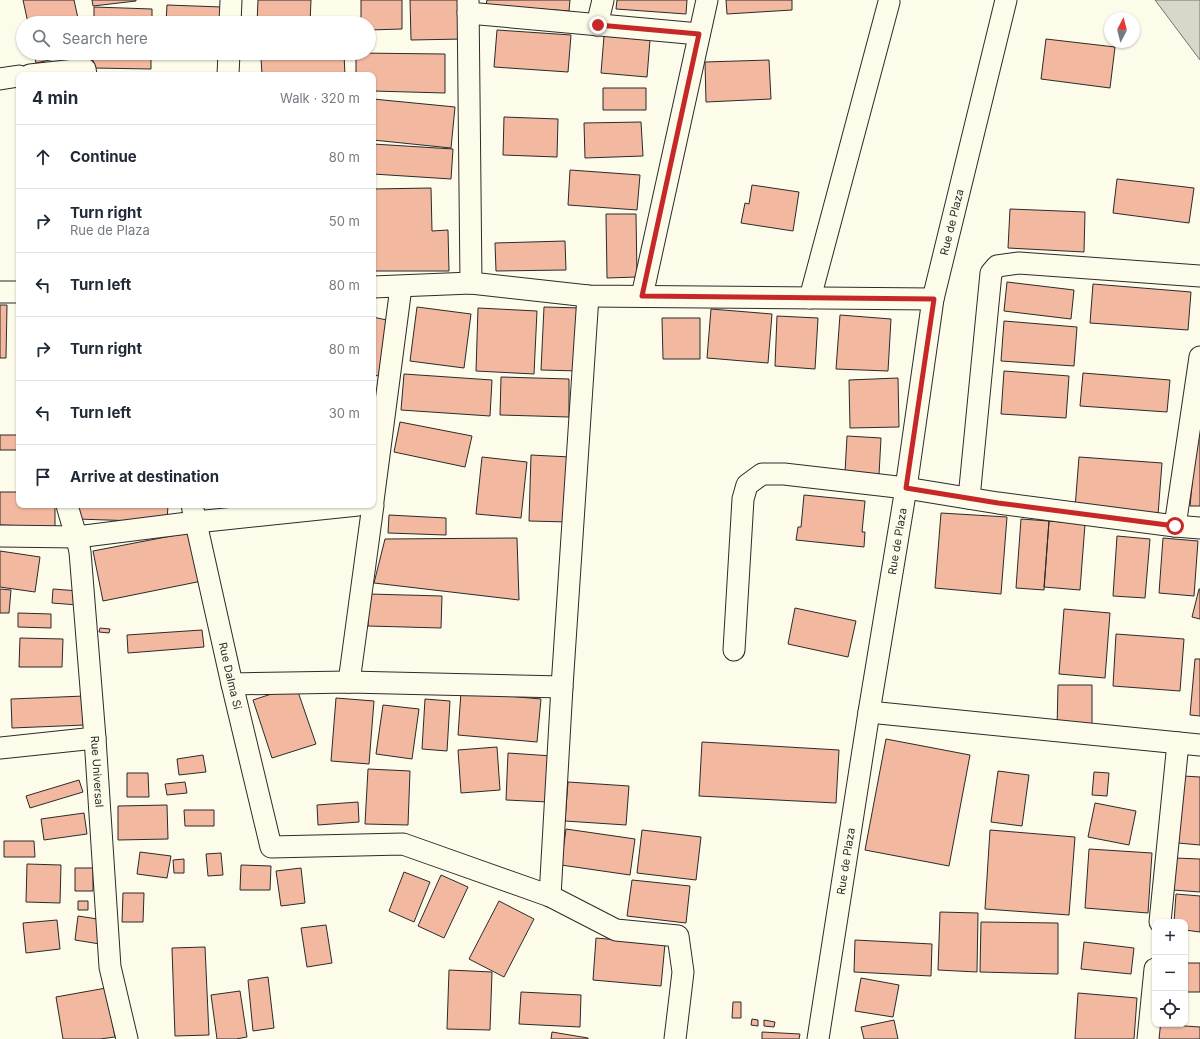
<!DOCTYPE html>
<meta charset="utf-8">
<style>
body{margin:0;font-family:Inter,sans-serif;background:#f2f2f3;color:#1f2937}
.controls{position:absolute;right:12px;bottom:12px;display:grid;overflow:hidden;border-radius:8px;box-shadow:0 1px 3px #0004}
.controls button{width:36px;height:36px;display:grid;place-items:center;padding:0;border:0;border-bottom:1px solid #e0e1e3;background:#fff;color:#1f2937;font:20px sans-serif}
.compass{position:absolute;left:1104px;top:12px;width:36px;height:36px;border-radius:50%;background:#fff;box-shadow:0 1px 3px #0004;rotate:7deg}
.stop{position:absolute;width:12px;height:12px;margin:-9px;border:3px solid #c62828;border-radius:50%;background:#fff}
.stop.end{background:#c62828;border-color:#fff;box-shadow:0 1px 4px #0008}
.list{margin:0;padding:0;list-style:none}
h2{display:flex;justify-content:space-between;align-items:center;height:52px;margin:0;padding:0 16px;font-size:17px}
h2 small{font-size:13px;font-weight:400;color:#747a83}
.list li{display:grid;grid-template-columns:26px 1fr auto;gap:12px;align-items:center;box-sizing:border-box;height:64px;padding:0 16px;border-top:1px solid #e0e1e3}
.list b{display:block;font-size:15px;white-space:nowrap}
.list p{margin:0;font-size:13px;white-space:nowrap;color:#747a83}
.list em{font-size:13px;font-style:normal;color:#747a83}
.icon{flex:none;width:22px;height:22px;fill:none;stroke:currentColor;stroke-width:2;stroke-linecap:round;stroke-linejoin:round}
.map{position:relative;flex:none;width:1200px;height:1039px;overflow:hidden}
.search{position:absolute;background:#fff;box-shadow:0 1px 3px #0004;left:16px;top:16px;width:360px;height:44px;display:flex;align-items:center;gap:10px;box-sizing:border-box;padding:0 14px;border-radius:22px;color:#747a83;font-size:15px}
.panel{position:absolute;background:#fff;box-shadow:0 1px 3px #0004;left:16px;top:72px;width:360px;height:436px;border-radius:8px}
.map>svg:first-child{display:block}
</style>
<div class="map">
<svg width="1200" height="1039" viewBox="0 0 1200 1039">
<rect width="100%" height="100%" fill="#fdfbea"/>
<path fill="#d8d7c9" stroke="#74746e" d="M1155 0H1200V60Z"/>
<path fill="#f2b8a0" stroke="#2b2b2b" d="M23 0H74L79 23H28Z
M92 0H136V1L93 6Z
M258 0H311L310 23H257Z
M361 0H402V29L369 30V23H361Z
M410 0H464V39L411 40Z
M487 0H570L569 11 486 5Z
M617 0H687L686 14 616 9Z
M726 0H792V10L727 14Z
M167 5 222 7V23H166Z
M94 7 152 9V23H94Z
M497 30 571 35 568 72 494 67Z
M604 36 650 40 647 77 601 73Z
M1046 39 1115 47 1110 88 1041 79Z
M34 53H82L36 63Z
M93 53H151V69L93 68Z
M356 53 445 54V93L373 91V75H356Z
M344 54 345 75H262L261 58Z
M769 60 771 99 706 102 705 62Z
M603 88H646V110H603Z
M373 99 455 107 451 148 373 140Z
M504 117 558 119 557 157 503 155Z
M641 122 643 156 585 158 584 123Z
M373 144 453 149 451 179 373 174Z
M570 170 640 175 637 210 568 205Z
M1117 179 1194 188 1189 223 1113 213Z
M752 185 799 192 793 231 741 223 745 203 749 204Z
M431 188 432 231 448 230 449 271H373V189Z
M1010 209 1085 212 1084 252 1008 248Z
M606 214H636L637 277 607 278Z
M565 241 566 270 496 271 495 243Z
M1007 282 1074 290 1071 319 1004 311Z
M1093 284 1191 292 1188 330 1090 323Z
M0 305H7L6 358H0Z
M417 307 471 314 464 368 410 361Z
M544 307 581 308 579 371 541 370Z
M478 308 537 311 534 374 476 371Z
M711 309 772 314 768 363 707 358Z
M840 315 891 319 888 371 836 369Z
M777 316 818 318 815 369 775 366Z
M373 317 391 321 379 376 373 375Z
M662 318H700V359H663Z
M1004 321 1077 327 1074 366 1001 361Z
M1004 371 1069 376 1066 418 1001 414Z
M1083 373 1170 380 1167 412 1080 406Z
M404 374 492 380 490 416 401 410Z
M501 377 569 379V417L500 415Z
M898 378 899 427 850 428 849 380Z
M400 422 472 436 465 467 394 452Z
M1197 433 1200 434V506H1190Z
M0 435H17V450H0Z
M847 436 881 438 879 475 845 473Z
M531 455 570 457 568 522 529 521Z
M482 457 527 462 521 518 476 514Z
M1079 457 1162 463 1158 515 1075 508Z
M0 492H19V505H55V527L0 525Z
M804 495 865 501 862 532H865L864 547 796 540 798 527H801Z
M77 505H168L167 522 77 519Z
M941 513 1007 517 1001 594 935 588Z
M389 515 446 518V535L388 533Z
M1021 519 1049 521 1044 590 1016 588Z
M1049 521 1085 524 1080 590 1044 587Z
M192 532 202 581 103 601 93 551Z
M1117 536 1150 539 1145 598 1113 596Z
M517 538 519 600 374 583 385 539Z
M1163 538 1198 541 1194 596 1159 593Z
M0 551 40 557 35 592 0 587Z
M0 589 11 590 9 613H0Z
M53 589 79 591 78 605 52 603Z
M1199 589H1200V619L1192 617Z
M369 594 442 596 441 628 368 626Z
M795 608 856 621 848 657 788 644Z
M1064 609 1110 613 1105 678 1059 674Z
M18 613 51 614V628L18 627Z
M100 628 110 629 109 633 99 632Z
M202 630 204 647 128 653 127 635Z
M1116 634 1184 639 1180 691 1113 686Z
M20 638 63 639 62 667H19Z
M1195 659H1200V716L1190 715Z
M1058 685H1092V730H1057Z
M296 686 316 744 272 758 253 700Z
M461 692 541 699 537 742 458 735Z
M84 696 85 725 12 728 11 699Z
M336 698 374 701 369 764 331 761Z
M425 699 450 701 447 751 422 749Z
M383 705 419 709 412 759 376 754Z
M886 739 970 755 949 866 865 850Z
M702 742 839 750 836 803 699 796Z
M497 747 500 790 461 793 458 750Z
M508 753 552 756 549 802 506 800Z
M203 755 206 772 179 775 177 759Z
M368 769 410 771 408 825 365 824Z
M998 771 1029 775 1022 826 991 822Z
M1094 772 1109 773 1107 796 1092 795Z
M127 773H148L149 797H127Z
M1183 776 1200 777V845L1178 843Z
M79 780 83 792 30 808 26 796Z
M185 782 187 793 167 795 165 784Z
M568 782 629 786 626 825 565 821Z
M358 802 359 822 318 825 317 805Z
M1095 803 1136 811 1129 845 1088 837Z
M167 805 168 839 118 840V806Z
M184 810H214V826H185Z
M84 813 87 834 44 840 41 819Z
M566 829 635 839 630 875 561 865Z
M642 830 701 837 696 880 637 873Z
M990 830 1075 837 1069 915 985 909Z
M4 841H34L35 857H4Z
M1089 849 1152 853 1148 913 1085 908Z
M140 852 171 856 167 878 137 874Z
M221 853 223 875 208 876 206 854Z
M1175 858 1200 859V892L1173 890Z
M184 859V873H174L173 860Z
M27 864 61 865 60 903 26 902Z
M241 865 271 866 270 890H240Z
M75 868H93V891H75Z
M301 868 305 903 281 906 276 871Z
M404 872 430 882 414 922 389 911Z
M441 875 468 887 444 938 418 926Z
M632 880 690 886 686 923 627 916Z
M123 893H144L143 922H122Z
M1176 894 1200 896V932L1185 930V922H1174Z
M78 901H88V910H78Z
M499 901 534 919 504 977 469 959Z
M940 912 978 913 977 972 938 970Z
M78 916 104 920 100 944 75 940Z
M57 920 60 949 26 953 23 923Z
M981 922 1058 923V974L980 972Z
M326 925 332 963 307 967 301 928Z
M596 938 665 944 661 986 593 980Z
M855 940 932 944 931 976 854 972Z
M1084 942 1134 948 1131 974 1081 969Z
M205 947 209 1035 175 1036 172 948Z
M1185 963H1200V992H1185Z
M449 970 492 972 490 1030 447 1029Z
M268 977 274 1028 253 1031 248 980Z
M861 978 899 985 893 1017 855 1011Z
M106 988 115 1037 100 1039H63L56 997Z
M240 991 247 1037 236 1039H217L211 995Z
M521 992 581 995 580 1027 519 1024Z
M1078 993 1137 998 1134 1039H1075Z
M733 1002H741V1018H732Z
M752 1019 758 1020V1026L751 1025Z
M764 1020 775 1022 774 1027 764 1026Z
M894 1020 898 1039H864L861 1027Z
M1155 1024 1200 1027V1039H1154Z
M552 1032 588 1038V1039H551Z
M762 1032 800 1034 799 1039H762Z"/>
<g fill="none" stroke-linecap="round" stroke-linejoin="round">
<defs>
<g id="minor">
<path d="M468 0 471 283"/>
<path d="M468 13 699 34"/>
<path d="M230 23 231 0"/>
<path d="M597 25 603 0"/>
<path d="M30 75 85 69 86 75"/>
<path d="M228 75 229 53"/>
<path d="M0 79 19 76"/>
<path d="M373 287 471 283 588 296 933 299"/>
<path d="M0 292H19"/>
<path d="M642 296 707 0"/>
<path d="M810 298 889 2"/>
<path d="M969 498 991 273 997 266 1019 263 1200 276"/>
<path d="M373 501 401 287"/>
<path id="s1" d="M67 505C71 521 77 536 80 552L95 738 110 967 127 1039"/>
<path id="s2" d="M192 505 232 684 271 847 403 844 550 896 616 930 678 936 683 972 675 1039"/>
<path d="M1175 526 1200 357"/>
<path d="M0 536 77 537 196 522 358 505"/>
<path d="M734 650 743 499 747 485 762 474H784L906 488 998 503 1175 526 1200 528"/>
<path d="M349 682 373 505"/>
<path d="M232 684 349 682 562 687"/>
<path d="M869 712 1200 745"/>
<path d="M0 748 95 738"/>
<path d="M550 896 562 687 588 296"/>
<path d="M1160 922 1178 743"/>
<path id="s3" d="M818 1039 869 712 906 488 933 299 1006 0"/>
<path d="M1148 1039 1155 969"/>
</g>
</defs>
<use href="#minor" stroke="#2b2b2b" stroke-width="23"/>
<use href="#minor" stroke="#fdfbea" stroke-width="21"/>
</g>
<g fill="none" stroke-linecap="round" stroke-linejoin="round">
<path stroke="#c62828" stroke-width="5" d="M598 25 699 34 642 296 934 299 906 488 998 503 1175 526"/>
</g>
<g text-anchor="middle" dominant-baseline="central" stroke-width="3" stroke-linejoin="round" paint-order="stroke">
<g font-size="11" fill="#2b2b2b" stroke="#fdfbea">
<text stroke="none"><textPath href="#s3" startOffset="828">Rue de Plaza</textPath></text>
<text stroke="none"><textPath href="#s3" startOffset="504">Rue de Plaza</textPath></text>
<text stroke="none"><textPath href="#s2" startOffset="175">Rue Dalma Si</textPath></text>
<text stroke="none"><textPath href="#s1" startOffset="269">Rue Universal</textPath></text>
<text stroke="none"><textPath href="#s3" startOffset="180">Rue de Plaza</textPath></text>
</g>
</g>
</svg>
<div class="controls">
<button>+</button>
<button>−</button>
<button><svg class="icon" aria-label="locate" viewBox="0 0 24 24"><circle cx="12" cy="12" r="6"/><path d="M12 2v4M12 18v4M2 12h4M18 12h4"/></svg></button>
</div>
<svg class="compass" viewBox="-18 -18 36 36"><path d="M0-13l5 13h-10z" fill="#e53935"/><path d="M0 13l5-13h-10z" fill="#747a83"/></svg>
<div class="stop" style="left:1175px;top:526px"></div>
<div class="stop end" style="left:598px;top:25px"></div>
<div class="search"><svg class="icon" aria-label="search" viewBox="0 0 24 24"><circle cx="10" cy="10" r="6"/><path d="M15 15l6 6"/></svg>Search here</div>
<section class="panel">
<h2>4 min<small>Walk · 320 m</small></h2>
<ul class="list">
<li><svg class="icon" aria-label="ahead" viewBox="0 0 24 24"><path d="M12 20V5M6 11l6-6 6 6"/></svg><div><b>Continue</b></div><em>80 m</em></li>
<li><svg class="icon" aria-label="right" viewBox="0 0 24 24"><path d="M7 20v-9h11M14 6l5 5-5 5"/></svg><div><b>Turn right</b><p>Rue de Plaza</p></div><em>50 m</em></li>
<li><svg class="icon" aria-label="left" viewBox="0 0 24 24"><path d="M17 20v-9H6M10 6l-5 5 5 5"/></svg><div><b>Turn left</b></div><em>80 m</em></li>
<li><svg class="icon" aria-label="right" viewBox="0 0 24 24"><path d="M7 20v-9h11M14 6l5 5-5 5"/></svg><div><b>Turn right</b></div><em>80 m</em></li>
<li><svg class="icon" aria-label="left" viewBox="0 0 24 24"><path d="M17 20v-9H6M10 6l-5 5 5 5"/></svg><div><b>Turn left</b></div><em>30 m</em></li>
<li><svg class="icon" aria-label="arrive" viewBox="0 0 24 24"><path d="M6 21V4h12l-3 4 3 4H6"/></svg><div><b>Arrive at destination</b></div></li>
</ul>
</section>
</div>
